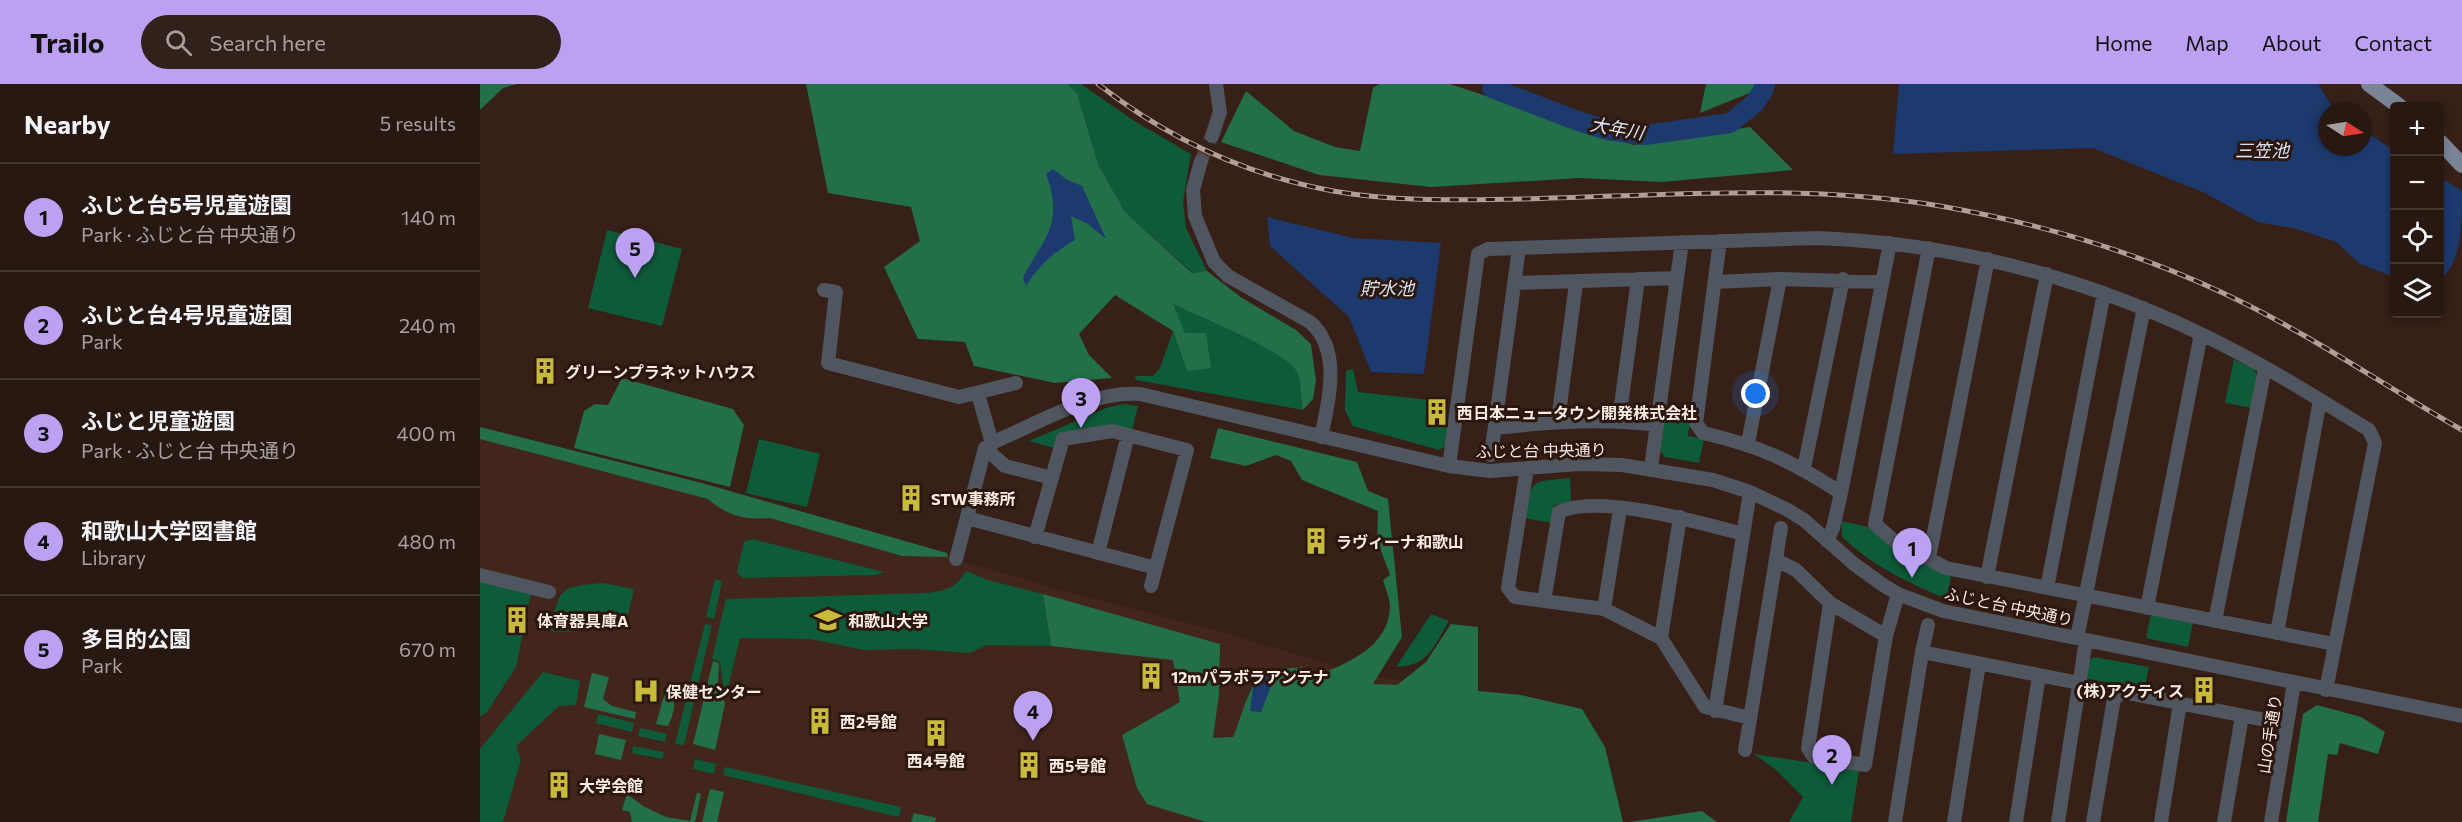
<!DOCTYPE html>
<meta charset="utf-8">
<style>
body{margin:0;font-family:Commissioner,"Noto Sans JP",sans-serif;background:#30211b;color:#f1f3f6}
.controls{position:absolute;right:18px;top:18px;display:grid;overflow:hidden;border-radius:6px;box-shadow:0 3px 9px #0003}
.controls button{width:54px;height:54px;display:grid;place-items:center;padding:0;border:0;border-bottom:2px solid #443732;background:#281812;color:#f1f3f6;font:30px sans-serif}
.compass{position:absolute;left:1838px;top:18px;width:54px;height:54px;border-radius:50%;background:#281812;box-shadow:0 3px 9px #0003;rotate:102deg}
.you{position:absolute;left:1276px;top:310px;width:21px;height:21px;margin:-15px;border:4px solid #fff;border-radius:50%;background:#1a73e8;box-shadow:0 0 0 9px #1a73e833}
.badge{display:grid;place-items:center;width:39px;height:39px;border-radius:50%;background:#bca0f2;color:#111;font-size:20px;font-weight:700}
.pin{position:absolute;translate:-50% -50px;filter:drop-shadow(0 2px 3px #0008)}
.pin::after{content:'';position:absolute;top:32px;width:21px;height:18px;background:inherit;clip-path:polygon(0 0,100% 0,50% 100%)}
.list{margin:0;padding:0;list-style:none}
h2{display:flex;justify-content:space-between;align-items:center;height:78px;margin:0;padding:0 24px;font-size:26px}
h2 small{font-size:20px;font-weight:400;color:#a5a09f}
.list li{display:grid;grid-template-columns:39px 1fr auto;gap:18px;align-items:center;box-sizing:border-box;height:108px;padding:0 24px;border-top:2px solid #443732}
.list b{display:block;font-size:22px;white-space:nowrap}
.list p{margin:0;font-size:20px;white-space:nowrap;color:#a5a09f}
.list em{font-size:20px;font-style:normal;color:#a5a09f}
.icon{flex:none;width:33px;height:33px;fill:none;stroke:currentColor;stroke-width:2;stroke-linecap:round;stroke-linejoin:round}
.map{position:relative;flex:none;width:1982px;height:738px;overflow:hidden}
header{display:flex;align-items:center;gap:36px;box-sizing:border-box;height:84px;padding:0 30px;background:#bca0f2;color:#111}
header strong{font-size:28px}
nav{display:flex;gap:33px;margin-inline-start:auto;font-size:21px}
.search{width:420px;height:54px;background:#30211b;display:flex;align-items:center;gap:15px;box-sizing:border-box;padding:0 21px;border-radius:33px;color:#a5a09f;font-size:22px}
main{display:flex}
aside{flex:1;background:#281812}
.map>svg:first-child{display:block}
</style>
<header>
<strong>Trailo</strong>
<div class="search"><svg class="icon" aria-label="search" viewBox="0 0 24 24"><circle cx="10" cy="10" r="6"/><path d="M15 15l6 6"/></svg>Search here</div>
<nav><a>Home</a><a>Map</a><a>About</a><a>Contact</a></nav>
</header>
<main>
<aside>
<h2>Nearby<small>5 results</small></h2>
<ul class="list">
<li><span class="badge">1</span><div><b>ふじと台5号児童遊園</b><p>Park · ふじと台 中央通り</p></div><em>140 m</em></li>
<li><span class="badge">2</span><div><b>ふじと台4号児童遊園</b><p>Park</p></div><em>240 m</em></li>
<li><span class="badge">3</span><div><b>ふじと児童遊園</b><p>Park · ふじと台 中央通り</p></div><em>400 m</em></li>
<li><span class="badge">4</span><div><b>和歌山大学図書館</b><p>Library</p></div><em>480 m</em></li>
<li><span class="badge">5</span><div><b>多目的公園</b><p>Park</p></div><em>670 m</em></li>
</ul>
</aside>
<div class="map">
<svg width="1982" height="738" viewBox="0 0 1982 738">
<rect width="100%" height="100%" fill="#362018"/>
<path fill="#42261b" d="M0 347 326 431 591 509 735 546 875 588 1048 622 1120 738H0Z"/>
<path fill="#0e5b3a" d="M588 0H601L656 38 711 70 703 118 706 144 727 187 713 189 645 128 618 80 597 9Z
M127 146 202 165 182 242 108 224Z
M692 220C717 232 809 268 818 289 822 300 820 315 823 326L656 296 655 292H673L680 284 693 247 707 287 705 249Z
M1754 275 1774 285 1778 294 1772 324 1745 319Z
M873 285 878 308 949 316 945 339 968 343 967 361 959 366 873 342 865 326 866 287Z
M644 320 658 322 652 346 633 342 578 351 574 364 549 357 626 324Z
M1186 326 1211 330 1208 352 1224 355 1219 379 1185 373 1180 367Z
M279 355 340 370 327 423 266 409Z
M1090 394 1091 419 1074 421 1071 439 1045 434C1052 394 1050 398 1090 394Z
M1361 437 1388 443 1430 473 1471 491 1467 515C1428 499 1393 482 1362 453Z
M272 455 404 488 396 491 262 494 257 488 264 458Z
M486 487 508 496 563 510 571 562 507 561 489 569 434 565 384 566 331 555 260 554 245 616 240 578 232 575 246 515 448 509C466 506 477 504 486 487Z
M0 493 52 504 36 583 7 628 0 633Z
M235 495 242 497 234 535 226 533Z
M123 499 154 505 147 535 134 533 130 544C107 541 94 551 71 547 80 504 78 503 123 499Z
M1671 529 1713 538 1708 563 1666 554Z
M951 530 969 537C953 563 949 582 916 583Z
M225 540 232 541 204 661 195 660Z
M1614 573 1669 583 1664 606 1605 594 1608 577Z
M63 588 100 597 96 621 79 622 36 662 41 676 23 738H0V665Z
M118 630 154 639 152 648 116 639Z
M160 644 187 650 185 658 158 652Z
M153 662 184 668 182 675 152 669Z
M1274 670 1379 686 1371 738H1309L1323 713 1296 686Z
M215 675 236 680 234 690 213 685Z
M245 683 421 723 419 733 243 691Z"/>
<path fill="#226f4a" d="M0 0H37L23 4 0 26Z
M326 0H588L597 9 618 80 645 128 712 189 727 187 762 214 816 246 831 260 836 297 833 315 823 326C820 315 822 300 818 290 810 268 718 233 693 220L705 249H726L731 284 707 287 693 247 635 211 599 250 609 271 632 294 575 299 494 282 485 258 438 255 404 183 440 157 431 123 348 109Z
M899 0H970L1154 61 1270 43 1313 86 1182 98 1100 94 951 103 839 91 741 58 766 7 814 47 855 63 880 67 893 4Z
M1226 0H1292L1220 29Z
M142 294 253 325 264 341 250 403 94 364 104 327 115 320 128 321Z
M0 343 222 399 467 469 468 473 422 472 290 434C264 436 248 432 228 415L0 355Z
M738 344 877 378 888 407 908 415 922 553 893 600 917 601 946 578 971 540 998 543V607L1041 611 1102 625 1125 663 1143 738H726L667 720 657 704 642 651 700 618 693 576 571 562 563 510 740 560 739 610 733 654 753 653C762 634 768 595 789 588 799 584 812 585 822 583L836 592C867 579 908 564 910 523 910 515 905 504 903 496L910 491 897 456 898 427 822 396 811 377 796 371 766 382 730 374Z
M233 577 239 579 238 599 245 620 235 666 213 660Z
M112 589 129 593 123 615 132 622 156 628 155 635 104 623Z
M190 607C197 620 194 629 188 642L176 640 184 612Z
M1837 621 1881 633 1905 648 1898 670 1860 659 1857 671 1848 670 1838 738H1806L1823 630Z
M119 650 146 656 141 676 115 670Z
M230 705 244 708 237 738H222Z
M217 709 221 710 215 738H152L150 728 142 726 147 710 163 722 186 733 210 737Z
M1222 727 1237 738H1149Z
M434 729 456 734 455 738H431Z"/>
<path fill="#1c3a6d" d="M1419 0H1838L1851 21 1859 27H1847V63H1883V45L1914 67V193L1880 180 1856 158 1817 145 1778 138 1725 109 1613 64 1413 70Z
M573 85 586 95 602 102 626 155 608 140 591 132 595 156C574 168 559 181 546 202L543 193C566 152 584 138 566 90Z
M1960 93 1982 107C1982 136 1982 181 1960 195Z
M787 133 873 154 961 159 944 290 891 288 869 233 790 162Z
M785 587 795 591 781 628 770 627 774 597Z"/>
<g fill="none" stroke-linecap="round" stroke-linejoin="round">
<path stroke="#1c3a6d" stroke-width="20" d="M1012 4 1095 36 1127 46 1165 51 1250 39 1274 20 1283 7 1285 0"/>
<path stroke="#533e37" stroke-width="14" stroke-dasharray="14 7" stroke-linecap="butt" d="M721 77 732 52"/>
<path stroke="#50565f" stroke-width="14" d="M732 52 740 28 736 0
M721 77 713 106 715 132 734 178 748 192 830 238C862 266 849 316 841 353
M1240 157 1216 339 1223 349C1280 362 1312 377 1361 409
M1449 164 1395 440 1413 456 1466 484 1854 560
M1235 198 1300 195 1401 198
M1035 199 1197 194
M344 206 356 208 348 279 479 313 536 299
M498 310 512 359
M1139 336 1158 195
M1078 337 1096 199
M1015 344C1070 338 1122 334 1177 341
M1268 359 1300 195
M505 364 525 382 572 394
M1011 371 1039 164
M969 382 998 170 1008 165 1337 154C1470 159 1599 192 1719 249 1778 277 1834 312 1889 346L1895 359 1846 606
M1047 384 1028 504 1035 513 1124 525 1181 554 1225 623 1270 634
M1171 384 1202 158
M1324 384 1363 195
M487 434 676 484
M555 453 583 355 632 347 707 366 671 502
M1347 457 1353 444 1361 409 1410 159
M618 469 648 351
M1449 474 1508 175
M476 475 505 364 516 357C559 339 612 306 660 310L969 382 1010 387 1099 380 1142 381 1233 396 1270 408 1306 425 1324 436 1374 480 1403 501 1418 510 1463 527 1982 632
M1296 476 1316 486 1350 519 1406 552
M0 491 69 508
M1507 493 1567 190
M1567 504 1624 209
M1064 517 1079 428C1118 409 1221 439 1263 450
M1350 519 1328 664 1334 673 1385 681 1406 552 1418 510
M1667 524 1721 250
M1124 525 1140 425
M1735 537 1785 284
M1797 549 1840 316
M1181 554 1200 433
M1597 554 1664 224
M1442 568 1448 541
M1235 627 1270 408
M1265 666 1301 444
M1415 738 1442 568 1599 599
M1474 738 1499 580
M1536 738 1559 592
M1578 738 1606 556
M1613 738 1634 615 1642 608 1806 640
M1681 738 1700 619
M1744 738 1762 632
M1791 738 1814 599"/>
<path stroke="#798597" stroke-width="16" d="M1889 0 1919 22
M1960 58 1982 81"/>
<defs>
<path id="rail" d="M618 0C687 54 766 91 853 107 915 118 978 116 1041 115 1180 112 1322 99 1460 122 1558 139 1653 167 1743 209 1827 248 1903 301 1982 346"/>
</defs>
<use href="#rail" stroke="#b09e97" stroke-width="5"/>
<use href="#rail" stroke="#2c170f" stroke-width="3" stroke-dasharray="9" stroke-linecap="butt"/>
</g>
<defs>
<symbol id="building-bare" viewBox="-9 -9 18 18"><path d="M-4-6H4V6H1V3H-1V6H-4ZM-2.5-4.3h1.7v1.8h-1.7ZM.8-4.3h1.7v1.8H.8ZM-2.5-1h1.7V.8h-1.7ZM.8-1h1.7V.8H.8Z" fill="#c8bb3b" stroke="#2c170f" stroke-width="2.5" paint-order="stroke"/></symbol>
<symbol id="university-bare" viewBox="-9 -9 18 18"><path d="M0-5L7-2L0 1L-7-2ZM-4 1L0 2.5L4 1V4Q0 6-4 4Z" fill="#c8bb3b" stroke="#2c170f" stroke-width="2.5" paint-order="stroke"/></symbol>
<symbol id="hospital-bare" viewBox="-9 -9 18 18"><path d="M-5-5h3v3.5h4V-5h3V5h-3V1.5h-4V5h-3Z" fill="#c8bb3b" stroke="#2c170f" stroke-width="2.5" paint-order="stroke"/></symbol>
</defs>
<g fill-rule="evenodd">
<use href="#building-bare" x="46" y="268" width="38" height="38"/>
<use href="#building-bare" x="938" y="309" width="38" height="38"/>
<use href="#building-bare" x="412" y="395" width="38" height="38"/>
<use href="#building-bare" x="817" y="438" width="38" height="38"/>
<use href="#building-bare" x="18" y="517" width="38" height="38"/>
<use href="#university-bare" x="329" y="517" width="38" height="38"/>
<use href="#building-bare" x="652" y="573" width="38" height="38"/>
<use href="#building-bare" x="1705" y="587" width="38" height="38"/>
<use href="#hospital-bare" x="147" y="588" width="38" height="38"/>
<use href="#building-bare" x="321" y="618" width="38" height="38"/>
<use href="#building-bare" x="437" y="630" width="38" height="38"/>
<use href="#building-bare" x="530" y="662" width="38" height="38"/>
<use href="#building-bare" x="60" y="682" width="38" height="38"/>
</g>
<g text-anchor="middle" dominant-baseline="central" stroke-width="6" stroke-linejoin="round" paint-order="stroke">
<g font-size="16" font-weight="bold" fill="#faeae4" stroke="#2c170f" text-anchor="start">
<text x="85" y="287">グリーンプラネットハウス</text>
<text x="977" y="328">西日本ニュータウン開発株式会社</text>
<text x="451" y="414">STW事務所</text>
<text x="856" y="457">ラヴィーナ和歌山</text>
<text x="57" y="536">体育器具庫A</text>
<text x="368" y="536">和歌山大学</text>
<text x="691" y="592">12mパラボラアンテナ</text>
<text x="1704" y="606" text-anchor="end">(株)アクティス</text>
<text x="186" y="607">保健センター</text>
<text x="360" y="637">西2号館</text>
<text x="456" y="676" text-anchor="middle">西4号館</text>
<text x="569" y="681">西5号館</text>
<text x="99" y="701">大学会館</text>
</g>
<g font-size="16" fill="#faeae4" stroke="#2c170f">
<text transform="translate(1061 366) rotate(-1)">ふじと台 中央通り</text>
<text transform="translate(1529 522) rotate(12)">ふじと台 中央通り</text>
<text transform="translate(1789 650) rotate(-81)">山の手通り</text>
</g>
<g font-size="18" font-style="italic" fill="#d8e2f3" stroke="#2c170f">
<text transform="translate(1137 44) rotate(10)">大年川</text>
<text x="1782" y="66">三笠池</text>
<text x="907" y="204">貯水池</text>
</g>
</g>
</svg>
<div class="controls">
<button>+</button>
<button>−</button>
<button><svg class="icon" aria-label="locate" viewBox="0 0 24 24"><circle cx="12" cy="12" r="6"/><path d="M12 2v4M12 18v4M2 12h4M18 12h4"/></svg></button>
<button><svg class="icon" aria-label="layers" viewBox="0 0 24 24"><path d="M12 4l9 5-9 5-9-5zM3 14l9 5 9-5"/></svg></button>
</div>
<svg class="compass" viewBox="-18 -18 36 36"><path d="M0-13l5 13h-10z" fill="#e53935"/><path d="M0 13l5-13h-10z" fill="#a5a09f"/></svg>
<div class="you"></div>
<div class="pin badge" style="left:1432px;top:494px">1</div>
<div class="pin badge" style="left:1352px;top:701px">2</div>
<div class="pin badge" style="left:601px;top:344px">3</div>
<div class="pin badge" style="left:553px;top:657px">4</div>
<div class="pin badge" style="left:155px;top:194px">5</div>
</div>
</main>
